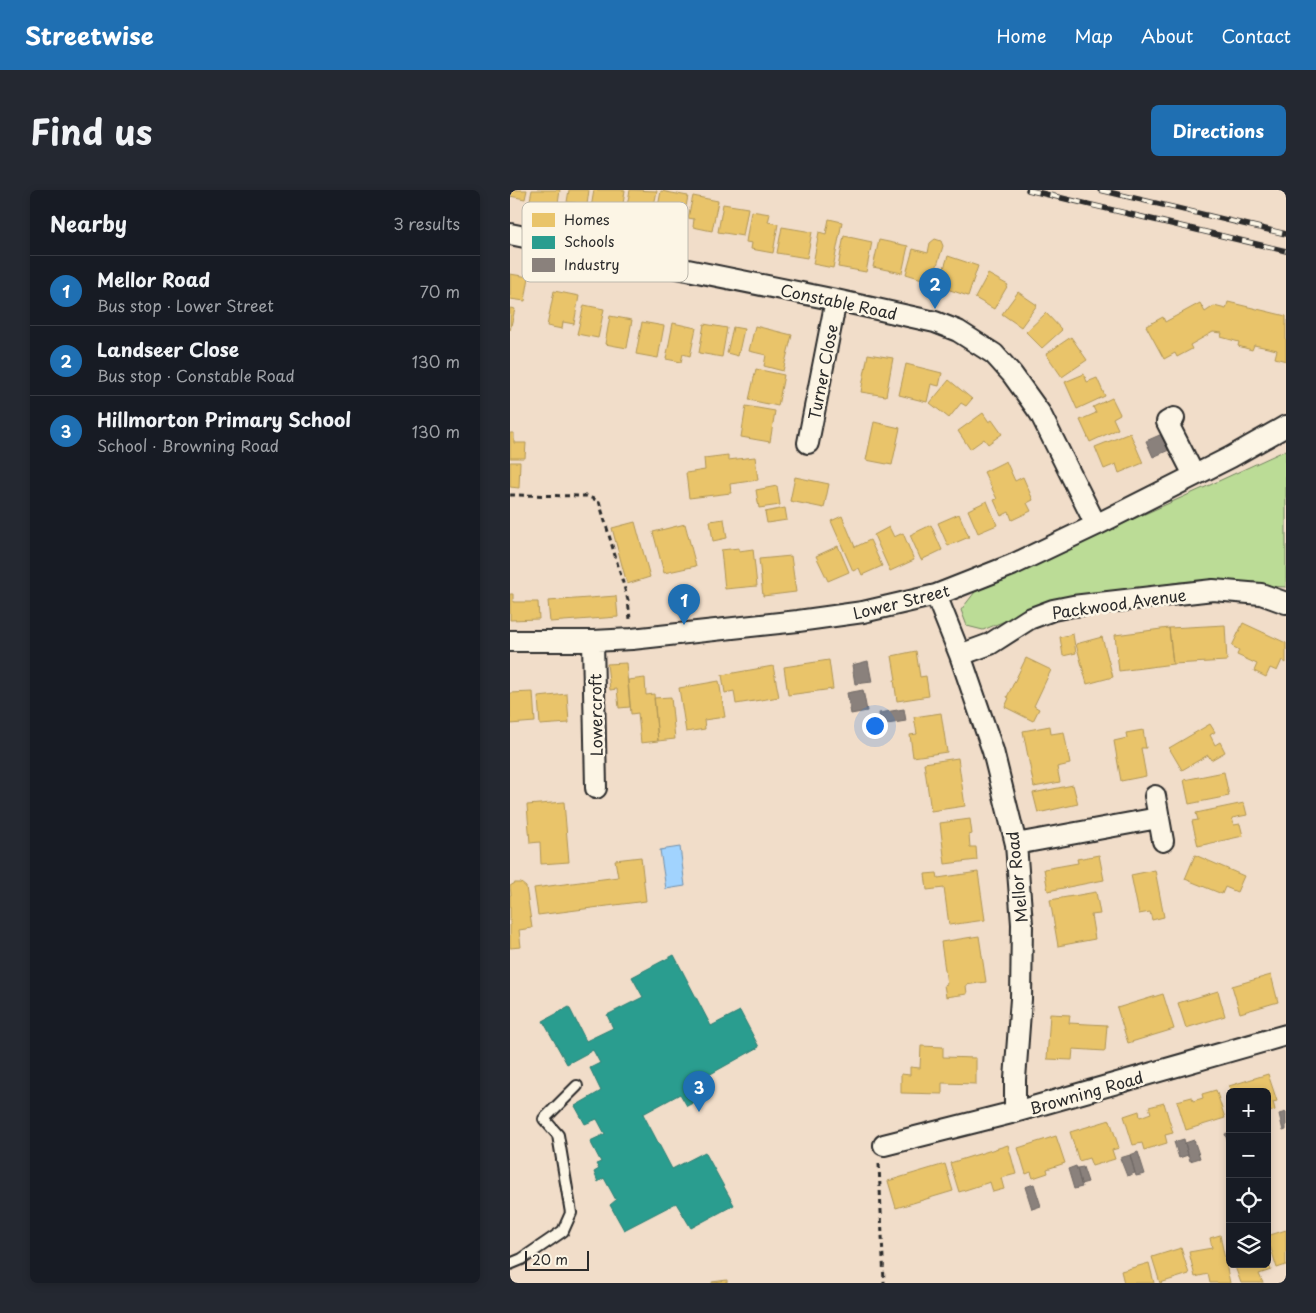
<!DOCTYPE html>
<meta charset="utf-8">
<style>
body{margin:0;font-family:"Playpen Sans",sans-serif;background:#242831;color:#f1f3f6}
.controls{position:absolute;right:15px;bottom:15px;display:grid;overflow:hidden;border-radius:8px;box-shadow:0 2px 8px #0003}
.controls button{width:45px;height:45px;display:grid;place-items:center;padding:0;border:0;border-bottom:1px solid #363941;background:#171b24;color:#f1f3f6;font:25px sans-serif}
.scale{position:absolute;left:15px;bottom:12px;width:64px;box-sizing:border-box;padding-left:5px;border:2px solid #2b2b2b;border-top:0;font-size:14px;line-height:18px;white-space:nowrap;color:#2b2b2b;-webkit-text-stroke:4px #fcf5e5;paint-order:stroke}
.you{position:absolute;left:364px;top:535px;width:18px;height:18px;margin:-12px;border:4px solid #fff;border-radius:50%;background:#1a73e8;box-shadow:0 0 0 8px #1a73e833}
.badge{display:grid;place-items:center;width:32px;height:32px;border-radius:50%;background:#1f6fb2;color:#fff;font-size:16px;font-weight:700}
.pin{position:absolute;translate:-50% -41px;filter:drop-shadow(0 1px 2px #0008)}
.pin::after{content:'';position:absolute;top:26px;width:18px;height:15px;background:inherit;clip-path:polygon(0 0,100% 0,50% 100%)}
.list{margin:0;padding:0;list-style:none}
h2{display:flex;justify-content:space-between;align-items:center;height:65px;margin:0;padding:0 20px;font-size:21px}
h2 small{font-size:16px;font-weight:400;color:#9ea1a6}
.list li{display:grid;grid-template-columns:32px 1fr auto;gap:15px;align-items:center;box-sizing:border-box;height:70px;padding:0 20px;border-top:1px solid #363941}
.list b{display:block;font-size:19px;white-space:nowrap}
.list p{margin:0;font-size:16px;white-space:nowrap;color:#9ea1a6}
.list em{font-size:16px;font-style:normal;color:#9ea1a6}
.icon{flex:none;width:28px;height:28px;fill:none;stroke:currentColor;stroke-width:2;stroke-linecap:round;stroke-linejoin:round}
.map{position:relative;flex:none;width:776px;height:1093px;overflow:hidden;border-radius:8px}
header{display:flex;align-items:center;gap:30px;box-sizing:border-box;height:70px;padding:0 25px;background:#1f6fb2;color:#fff}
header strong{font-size:24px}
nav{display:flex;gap:28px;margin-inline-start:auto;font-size:18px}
.intro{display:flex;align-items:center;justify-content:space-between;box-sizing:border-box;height:120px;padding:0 30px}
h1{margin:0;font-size:35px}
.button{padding:12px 22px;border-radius:8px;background:#1f6fb2;color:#fff;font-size:18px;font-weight:700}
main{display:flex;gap:30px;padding:0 30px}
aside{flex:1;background:#171b24;border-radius:8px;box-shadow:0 2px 8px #0003}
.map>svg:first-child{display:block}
</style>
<header>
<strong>Streetwise</strong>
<nav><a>Home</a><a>Map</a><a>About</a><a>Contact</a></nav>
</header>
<div class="intro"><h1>Find us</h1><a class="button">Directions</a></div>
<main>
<aside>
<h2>Nearby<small>3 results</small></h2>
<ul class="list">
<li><span class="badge">1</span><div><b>Mellor Road</b><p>Bus stop · Lower Street</p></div><em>70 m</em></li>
<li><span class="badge">2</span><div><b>Landseer Close</b><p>Bus stop · Constable Road</p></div><em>130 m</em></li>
<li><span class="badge">3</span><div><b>Hillmorton Primary School</b><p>School · Browning Road</p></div><em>130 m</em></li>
</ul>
</aside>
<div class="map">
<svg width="776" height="1093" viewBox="0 0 776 1093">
<rect width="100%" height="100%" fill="#f1ddc9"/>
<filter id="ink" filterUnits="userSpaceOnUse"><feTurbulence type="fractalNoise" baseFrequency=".02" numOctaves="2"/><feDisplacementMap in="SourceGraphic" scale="10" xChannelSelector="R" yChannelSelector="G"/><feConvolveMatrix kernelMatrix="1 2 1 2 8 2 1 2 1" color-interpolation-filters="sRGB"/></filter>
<g filter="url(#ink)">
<path fill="#bbdc96" stroke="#738460" d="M776 260V397L670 392 538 413 473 440 457 436 451 420 468 398 700 295Z"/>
<path fill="#a1d3fe" stroke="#7290aa" d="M170 657 175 696 156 699 150 660Z"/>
<path fill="#e9c46a" stroke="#b09657" d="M0 0H17L15 9 0 6Z
M22 0H50L48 14 20 10Z
M59 0H79L77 15 57 12Z
M84 0H115L112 22 81 18Z
M120 0 147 1 142 25 116 21Z
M151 1 178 6 173 33 151 30 152 23 147 22Z
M183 6 208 11 202 41 183 37 184 29 178 28Z
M213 14 238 18 233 46 208 42Z
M241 21 260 24 258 32 268 34 263 63 241 59 242 53 236 52Z
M319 29 332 32 323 78 303 74 309 42 316 44Z
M272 37 302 42 297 68 267 63Z
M334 46 362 52 356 82 328 77Z
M425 49 431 51 433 56 422 92 396 84 403 59 418 63 420 53Z
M369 50 398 56 392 83 363 77Z
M438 66 468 76 458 106 428 96Z
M0 84 19 87 15 111 0 109Z
M478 84 498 95 484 119 465 108Z
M44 101 69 106 64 134 53 132 52 139 37 136Z
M508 102 527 115 511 137 492 124Z
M718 112 776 126V171L765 168 767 160 744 155 742 160 728 156 729 152 711 147 712 143 703 142 680 155 682 159 667 167 665 163 654 169 636 136 653 127 655 132 690 113 695 122 704 116 716 119Z
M74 115 94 119 88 148 67 144Z
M0 118 5 119 0 140Z
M536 123 552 140 532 158 516 142Z
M100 126 122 130 117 158 95 154Z
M132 132 154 136 148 168 126 164Z
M163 133 186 138 180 166 173 164 171 172 156 169Z
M194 134 217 138 212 167 189 163Z
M245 136 282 145 273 181 254 176 256 165 239 161Z
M223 137 234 139 228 166 217 163Z
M561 147 577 170 552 187 536 164Z
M358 164 383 168 376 206 351 202Z
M396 174 432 183 429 196 421 194 417 212 389 205Z
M246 179 274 185 268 216 239 210Z
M574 184 577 192 587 188 595 206 567 219 555 192Z
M439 190 462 209 456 216 451 213 439 228 420 213Z
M602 208 610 224 603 228 608 239 580 252 570 230 586 223 583 217Z
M236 216 265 221 260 252 231 247Z
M473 223 479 232 482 230 492 244 478 254 474 249 460 259 448 241Z
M364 232 390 238 382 275 356 270Z
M0 243H4V253H16L15 268H0Z
M620 243 633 273 609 283 606 274 594 279 585 257Z
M218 265V270L245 267 248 290 220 294 221 303 179 308 176 283 195 280 194 268Z
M496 271 505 291 513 287 523 310 517 313 521 321 502 330 499 322 491 326 484 310 487 309 474 282Z
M0 272H10L9 298 0 297Z
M285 287 319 294 314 318 280 311Z
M267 296 270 315 249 318 246 300Z
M477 311 487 335 468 343 458 320Z
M275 318 277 330 257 333 255 322Z
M449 324 459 347 438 356 428 333Z
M332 326 345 357 360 350 372 376 352 385 349 378 343 381 321 331Z
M214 329 217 348 203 351 200 331Z
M125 332 140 387 117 394 102 338Z
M175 334 186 376 154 383 143 342Z
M421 335 432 360 411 370 400 345Z
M379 337 384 347 393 343 404 370 380 381 364 345Z
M328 356 339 382 318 391 306 366Z
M229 358V361L243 359 247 396 215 399 211 360Z
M281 366 286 402 253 406 249 369Z
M0 404H3V412H28L29 429 0 430Z
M106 406 108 427 40 432 38 411Z
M733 433 776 453V473L772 470 767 481 760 478 756 487 744 481 747 474 727 465 729 460 722 456Z
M715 435 717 471 663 474 659 438Z
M659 438 663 474 609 481 605 445Z
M563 444 566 463 553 466 550 447Z
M592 447 603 487 577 494 566 454Z
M406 461 410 487 416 486 419 506 387 511 384 490H386L382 466Z
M516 468 541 480 524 516 529 519 523 531 495 517 499 508 497 507Z
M319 470 323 499 278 505 274 477Z
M116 473 120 517 109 518 107 499 100 500 97 474Z
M263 476 269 507 226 514 224 501 215 503 212 485Z
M135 488 136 505 144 504 148 551 131 553 128 523 121 524 118 490Z
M209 491 215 527 194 530 195 539 176 542 169 498Z
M23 502 25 532 0 534V503Z
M57 504 59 533 30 535 28 507Z
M161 507 165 549 148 551 144 508Z
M431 523 437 562 403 567 400 545 407 544 404 527Z
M700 534 705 542 700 545 705 555 710 552 715 562 701 570 698 565 672 580 659 558Z
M540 536 541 544 554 542 560 574 547 577 550 592 524 597 513 541Z
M633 540 636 558H631L636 586 611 591 604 551 617 548 616 543Z
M448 568 455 616 421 621 414 573Z
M714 582 719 606 679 614 674 590Z
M563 595 568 614 528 623 523 603Z
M54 612 59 672 31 674 30 652 20 653 17 615Z
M734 613 737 625 722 628 724 635 730 634 733 646 688 656 682 631 688 630 686 623Z
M460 629 462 644 459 645 460 657H466L467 670 435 674 430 633Z
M589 665 594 690 538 701 534 679 568 673 567 669Z
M685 665 734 686 727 702 715 697 712 704 675 689Z
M131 667 136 711 28 725 24 698 108 687 105 670Z
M645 680 654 727 642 730 640 722 629 724 621 685Z
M468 682 475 730 439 735 434 698 417 700 415 684 427 683 428 688Z
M5 693H11L16 697 22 738 9 740 11 757 0 758V705H1L0 696Z
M586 702 590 724 581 725 585 749 548 756 540 710Z
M469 746 476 792 456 795 457 804 436 807 434 795 437 794 431 752Z
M761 785 768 812 730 823 722 796Z
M708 801 715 826 676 838 668 813Z
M653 804 664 839 618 853 607 818Z
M540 824 560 825 559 833 597 835 595 861 563 859 562 870 537 869Z
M411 856 433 857V867L466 868V894L432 893V904L391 903V884L400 885V877L410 878Z
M758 884 767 911 763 912 765 920 757 923V902H721L719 896Z
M706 900 715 928 676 940 667 911 682 907 683 911 693 908 692 904Z
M654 913 663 943 655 945 657 953 634 960 632 953 623 955 614 926 629 921 630 927 641 923 639 917Z
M600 930 609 958 602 960 605 969 582 976 579 968 569 971 560 942Z
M546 946 555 973 537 979 538 983 523 988 521 982 516 984 508 958Z
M498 955 506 984 491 988 494 999 483 1002 480 992 449 1002 440 973Z
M435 974 443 1001 386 1018 378 991Z
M776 1040V1075L767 1078 757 1046Z
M710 1045 720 1093H700L698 1084 685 1087 679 1062 702 1058 700 1048Z
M671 1058 679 1084 650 1093 642 1067Z
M757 1070 761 1080 749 1084 753 1093H731L724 1074H757Z
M639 1073 644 1093H614L611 1081Z
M217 1090V1093H202V1092Z"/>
<path fill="#2a9d8f" stroke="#2a7b71" d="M164 765 201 836 230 821 249 857 188 891 196 906 177 916 170 904 133 924 162 979 195 962 224 1015 181 1038 166 1013 114 1040 100 1015 106 1010 94 988 88 992 84 982 89 979 86 974 91 972 80 951 95 944 87 929 75 934 65 916 91 901 80 878 90 873 83 860 57 874 33 831 59 817 76 851 103 838 97 825 133 807 122 787Z"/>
<path fill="#8a817c" stroke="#6e6764" d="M652 244 659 260 643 267 636 251Z
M358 471 362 492 345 494 342 475Z
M353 500 357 521 341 524 337 503Z
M394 519 396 531 371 535 369 523Z
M776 922V940L773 941 769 924Z
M720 942V958L715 944Z
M674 949 678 965 669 968 664 952Z
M684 950 690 968 680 971 675 953Z
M628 962 635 984 626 986 620 965Z
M620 965 625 983 617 986 610 968Z
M566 976 572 997 564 999 558 979Z
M573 977 578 992 571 994 567 978Z
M524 994 531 1016 522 1019 515 997Z"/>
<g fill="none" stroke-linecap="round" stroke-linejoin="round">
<defs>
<path id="service" d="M0 1074 12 1069 53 1041 61 1023 48 945 34 929 67 896"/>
<path id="minor" d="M0 44 326 110 425 132 448 141 484 164 502 184 530 223 586 335
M664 228 657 232 684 285
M298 253 326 110
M426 405 450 465 483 561 506 654 512 734 511 809 505 889V922
M0 451H83L122 449 288 431 353 422 426 405 502 375 586 335 721 267 776 236
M83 451 86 598
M450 465 480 454 519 429 543 420 563 416 703 400 751 404 776 413
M645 606 653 651
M506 654 648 628
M374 955 505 922 776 845"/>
</defs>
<use href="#service" stroke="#2b2b2b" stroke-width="14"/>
<use href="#minor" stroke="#2b2b2b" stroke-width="24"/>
<path stroke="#2b2b2b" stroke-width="3" stroke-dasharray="5 4" stroke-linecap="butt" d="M0 305 76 306 89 311 118 410 120 429
M369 974 374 1093"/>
<use href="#service" stroke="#fcf5e5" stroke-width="10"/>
<use href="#minor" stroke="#fcf5e5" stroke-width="20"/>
<defs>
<path id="rail" d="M518 0 776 61
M590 0 776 44"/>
</defs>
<use href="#rail" stroke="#2b2b2b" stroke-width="5.5"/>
<use href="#rail" stroke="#fcf5e5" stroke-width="4" stroke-dasharray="11" stroke-linecap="butt"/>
</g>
</g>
<g text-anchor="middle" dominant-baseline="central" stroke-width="5" stroke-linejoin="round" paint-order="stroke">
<g font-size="16" fill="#2b2b2b" stroke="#fcf5e5">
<text transform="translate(329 111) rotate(12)">Constable Road</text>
<text transform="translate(312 182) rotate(-79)">Turner Close</text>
<text transform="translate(391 411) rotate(-14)">Lower Street</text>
<text transform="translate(609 413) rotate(-8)">Packwood Avenue</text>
<text transform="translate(85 525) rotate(-91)">Lowercroft</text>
<text transform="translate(506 687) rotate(-96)">Mellor Road</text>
<text transform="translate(576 902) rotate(-16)">Browning Road</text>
</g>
</g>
<rect x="12" y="12" width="166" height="80" rx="8" fill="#fcf5e5" stroke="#bdb8ad" stroke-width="1"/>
<rect x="22" y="23" width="23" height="14" fill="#e9c46a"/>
<rect x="22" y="46" width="23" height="13" fill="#2a9d8f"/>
<rect x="22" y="68" width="23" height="14" fill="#8a817c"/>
<g font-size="14" fill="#2b2b2b">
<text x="54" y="35">Homes</text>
<text x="54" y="57">Schools</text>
<text x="54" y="80">Industry</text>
</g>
</svg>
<div class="controls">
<button>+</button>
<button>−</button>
<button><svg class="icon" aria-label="locate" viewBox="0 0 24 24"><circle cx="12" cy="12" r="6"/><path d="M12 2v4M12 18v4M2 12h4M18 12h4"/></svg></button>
<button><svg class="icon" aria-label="layers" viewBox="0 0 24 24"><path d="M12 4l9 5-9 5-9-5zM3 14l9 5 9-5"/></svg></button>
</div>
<div class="scale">20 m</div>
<div class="you"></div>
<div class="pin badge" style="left:174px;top:435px">1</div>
<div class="pin badge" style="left:425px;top:119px">2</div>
<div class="pin badge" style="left:189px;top:922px">3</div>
</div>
</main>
